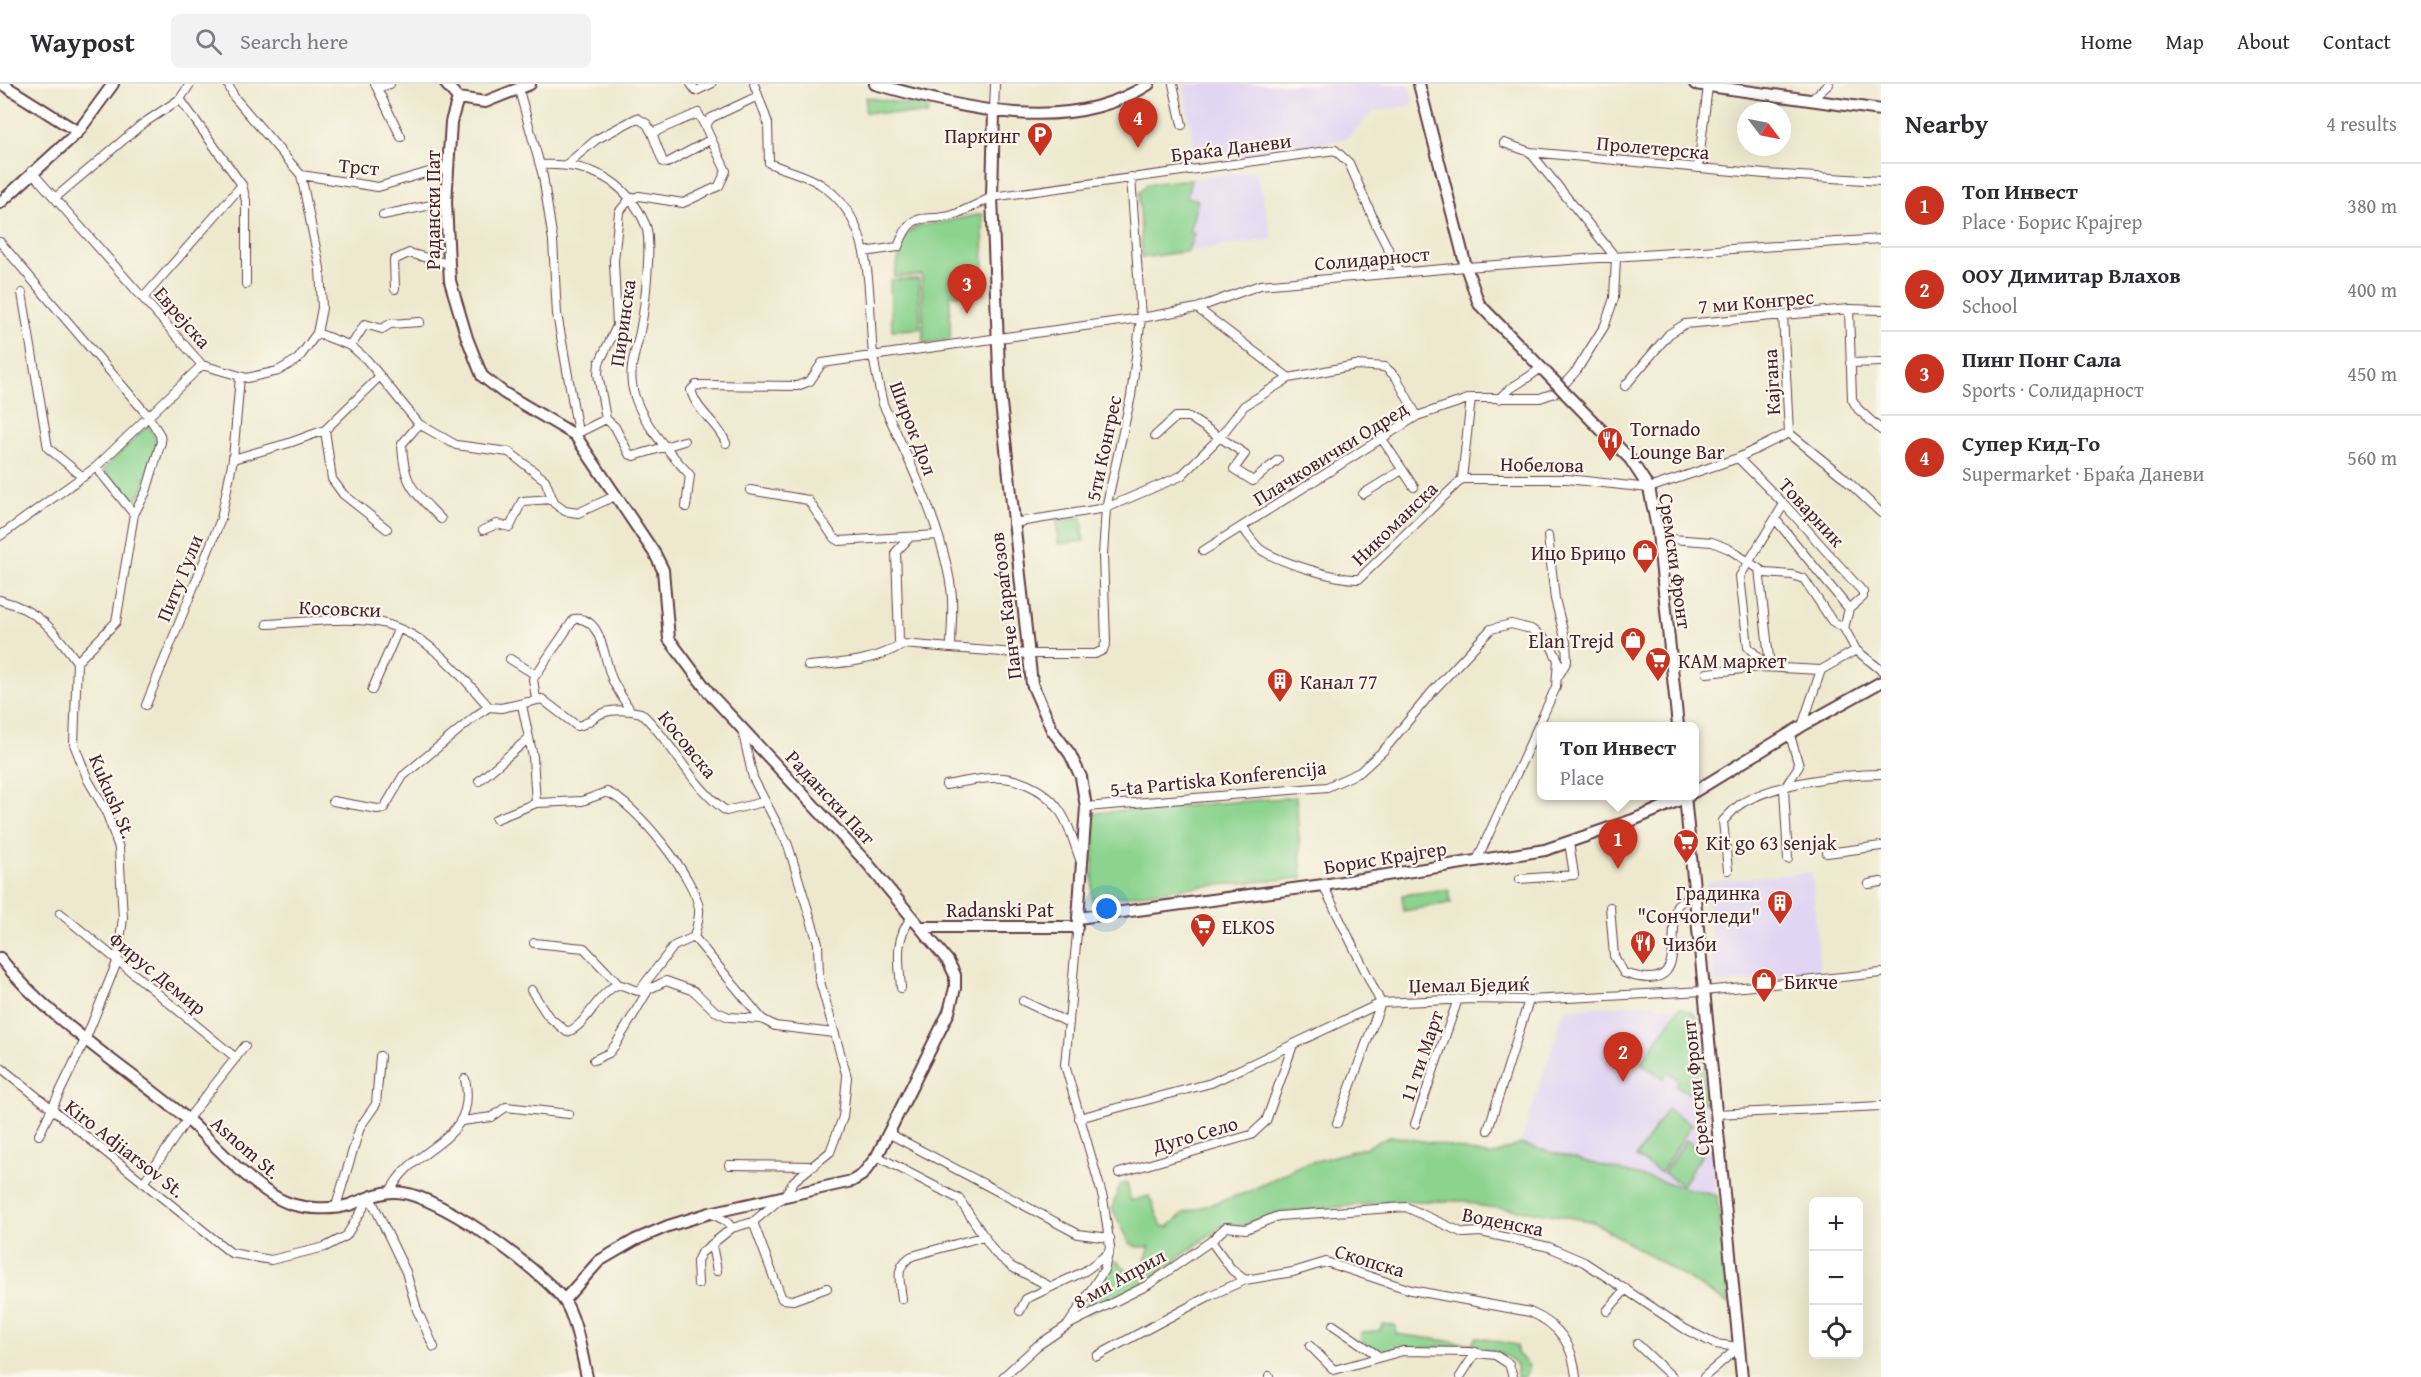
<!DOCTYPE html>
<meta charset="utf-8">
<style>
body{margin:0;font-family:"Gentium Book Plus",serif;background:#f2f2f3;color:#2b2b33}
.controls{position:absolute;right:18px;bottom:18px;display:grid;overflow:hidden;border-radius:9px;box-shadow:0 6px 24px #0002}
.controls button{width:54px;height:54px;display:grid;place-items:center;padding:0;border:0;border-bottom:2px solid #e1e1e2;background:#fff;color:#2b2b33;font:30px sans-serif}
.compass{position:absolute;left:1737px;top:18px;width:54px;height:54px;border-radius:50%;background:#fff;box-shadow:0 6px 24px #0002;rotate:122deg}
.you{position:absolute;left:1107px;top:825px;width:21px;height:21px;margin:-15px;border:4px solid #fff;border-radius:50%;background:#1a73e8;box-shadow:0 0 0 9px #1a73e833}
.badge{display:grid;place-items:center;width:39px;height:39px;border-radius:50%;background:#c8321e;color:#fff;font-size:20px;font-weight:700}
.pin{position:absolute;translate:-50% -50px;filter:drop-shadow(0 2px 3px #0008)}
.pin::after{content:'';position:absolute;top:32px;width:21px;height:18px;background:inherit;clip-path:polygon(0 0,100% 0,50% 100%)}
.popup{position:absolute;left:1537px;top:638px;width:162px;height:78px;box-sizing:border-box;display:grid;place-content:center;border-radius:9px;background:#fff;filter:drop-shadow(0 2px 4px #0005);font-size:20px;white-space:nowrap;color:#7c7c81}
.popup b{font-size:22px;color:#2b2b33}
.popup::after{content:'';position:absolute;left:50%;top:100%;margin-left:-12px;border:12px solid transparent;border-top-color:#fff}
.list{margin:0;padding:0;list-style:none}
h2{display:flex;justify-content:space-between;align-items:center;height:78px;margin:0;padding:0 24px;font-size:26px}
h2 small{font-size:20px;font-weight:400;color:#7c7c81}
.list li{display:grid;grid-template-columns:39px 1fr auto;gap:18px;align-items:center;box-sizing:border-box;height:84px;padding:0 24px;border-top:2px solid #e1e1e2}
.list b{display:block;font-size:22px;white-space:nowrap}
.list p{margin:0;font-size:20px;white-space:nowrap;color:#7c7c81}
.list em{font-size:20px;font-style:normal;color:#7c7c81}
.icon{flex:none;width:33px;height:33px;fill:none;stroke:currentColor;stroke-width:2;stroke-linecap:round;stroke-linejoin:round}
.map{position:relative;flex:none;width:1881px;height:1293px;overflow:hidden}
header{display:flex;align-items:center;gap:36px;box-sizing:border-box;height:84px;padding:0 30px;background:#fff;border-bottom:2px solid #e1e1e2}
header strong{font-size:28px}
nav{display:flex;gap:33px;margin-inline-start:auto;font-size:21px}
.search{width:420px;height:54px;background:#f2f2f3;display:flex;align-items:center;gap:15px;box-sizing:border-box;padding:0 21px;border-radius:9px;color:#7c7c81;font-size:22px}
main{display:flex}
aside{flex:1;background:#fff}
.map>svg:first-child{display:block}
</style>
<header>
<strong>Waypost</strong>
<div class="search"><svg class="icon" aria-label="search" viewBox="0 0 24 24"><circle cx="10" cy="10" r="6"/><path d="M15 15l6 6"/></svg>Search here</div>
<nav><a>Home</a><a>Map</a><a>About</a><a>Contact</a></nav>
</header>
<main>
<div class="map">
<svg width="1881" height="1293" viewBox="0 0 1881 1293">
<rect width="100%" height="100%" fill="#fbf7ec"/>
<filter id="ink" filterUnits="userSpaceOnUse"><feTurbulence type="fractalNoise" baseFrequency=".0167" numOctaves="2"/><feDisplacementMap in="SourceGraphic" scale="12" xChannelSelector="R" yChannelSelector="G"/><feConvolveMatrix kernelMatrix="1 2 1 2 8 2 1 2 1" color-interpolation-filters="sRGB"/></filter>
<filter id="wash" filterUnits="userSpaceOnUse"><feTurbulence type="fractalNoise" baseFrequency=".008" numOctaves="4" result="noise"/><feDisplacementMap in="SourceGraphic" scale="24" xChannelSelector="R" yChannelSelector="G"/><feGaussianBlur stdDeviation="1.35" result="paint"/><feColorMatrix in="noise" values="0 0 0 0 0 0 0 0 0 0 0 0 0 0 0 0 0 1.4 0 .05"/><feComposite in="paint" operator="in"/></filter>
<g filter="url(#wash)">
<rect width="100%" height="100%" fill="#eee9ce"/>
<path fill="#e2d4f3" d="M1183 0H1409L1414 21 1374 27 1348 54 1251 73 1196 72Z
M1256 87 1273 155 1142 174 1139 109 1142 104 1147 100Z
M1812 788 1820 889 1714 901 1706 798Z
M1646 920 1678 923 1693 929 1699 936 1717 1112 1520 1060 1565 925Z"/>
<path fill="#8bd38e" stroke="#6a795c" stroke-width="1.5" d="M866 13 929 24 927 31 865 28Z
M1191 95 1187 113 1198 116 1189 148 1194 149 1188 167 1142 174 1139 109 1147 100Z
M983 130 984 210 950 211V256L923 259 922 191 894 193 904 153 916 143Z
M919 195 920 245 892 246 890 196Z
M148 341 157 357 143 407 133 421 103 386Z
M1082 433 1084 457 1058 460 1057 436Z
M1296 713 1302 794 1183 804 1092 817 1095 729Z
M1448 805 1451 819 1404 827 1402 811Z
M1680 923 1693 929 1699 936 1707 1020 1675 1001 1679 996 1667 988 1663 994 1641 979Z
M1667 1025 1692 1040 1661 1089 1636 1073Z
M1391 1052 1435 1059 1490 1072 1520 1060 1717 1112 1729 1220 1594 1138 1545 1129 1481 1122 1466 1117H1401L1276 1129 1243 1141 1222 1142 1159 1189 1088 1230 1084 1228 1085 1222 1111 1179 1117 1177 1131 1190 1143 1181 1150 1163H1137L1130 1159 1112 1124 1120 1101 1127 1099 1131 1117 1149 1112 1162 1142 1168 1143 1184 1129 1248 1108 1301 1081 1364 1064Z
M1686 1056 1704 1068 1682 1101 1664 1089Z
M1383 1240 1396 1242V1250L1472 1260 1476 1253 1517 1261V1269L1529 1282 1525 1293H1517V1281C1511 1275 1505 1270 1497 1268 1469 1260 1408 1263 1379 1269L1361 1258V1248L1379 1247Z"/>
</g>
<g filter="url(#ink)">
<g fill="none" stroke-linecap="round" stroke-linejoin="round">
<defs>
<path id="street" d="M375 0 401 53
M691 0 696 7 711 0
M754 0 768 39 769 79C786 87 805 90 820 100 877 136 867 212 873 270 875 286 879 303 883 320 909 376 942 443 951 504 954 523 951 545 951 564L1027 570H1095L1103 566 1106 558 1103 471 1106 424 1131 312 1141 234 1131 93
M1173 0 1182 41
M378 4 390 0
M519 6 543 92 553 157 557 230 578 348
M180 15 242 101 246 117V200
M1811 16 1829 0
M994 27 995 0
M705 42 698 29 652 49 663 78 667 79 710 56
M1530 68 1765 90 1881 97
M567 80 597 55 637 34 647 40 652 49
M540 81C588 79 626 94 646 142 652 159 645 222 641 242 638 262 629 280 632 300 636 333 669 368 690 391L686 423
M1698 84 1708 2
M31 87 202 281 247 294 278 287 298 275 317 249 322 224 320 184 301 91 234 13 228 0
M301 91 378 103 449 82
M55 114 141 41 180 15 190 0
M383 131 446 118
M0 158 149 333 160 351 161 358 146 408 134 430 116 538 77 578
M864 168 898 163C913 123 922 140 953 131 966 126 980 119 992 113L1335 66 1349 79 1377 143 1400 188
M395 205 394 176 409 169 449 180
M22 209 48 364 83 393
M144 213 242 101
M1197 224 1289 294
M1849 225 1852 315 1858 325 1881 346
M1783 231 1789 349 1842 392 1881 429
M317 249 351 262 367 276 419 340 456 361 509 368 545 396 554 419 565 427 578 429 615 412
M351 262 365 240 382 245 390 240 420 238
M1850 279 1881 278
M1625 302 1669 250 1685 240 1849 225 1881 226
M1499 315C1510 301 1527 297 1540 284
M606 335 598 290 599 279 617 242 614 177 619 128 629 116 639 112 683 119 719 102 726 87 705 42 711 34 758 12
M419 340 402 360C404 402 413 406 441 435
M325 346 332 395 343 410 387 445
M576 350 606 335 615 343 629 370 634 372 684 357
M1155 352 1176 333H1189L1245 370 1234 385 1253 397 1278 376
M1382 355 1414 403
M726 359C718 339 696 327 691 306L696 301 797 302 810 297 822 279 1141 234 1197 224 1260 201 1466 183 1881 155
M1738 374 1784 420 1863 508V513L1849 525 1844 544 1856 566
M233 375 289 359 325 346 380 292
M96 383 134 430
M1462 395H1567L1649 404 1738 374 1789 349
M750 406 808 416 834 454 839 457 938 451
M1363 410 1402 386
M1776 436 1849 525
M1013 439 1106 424 1181 392 1220 353 1244 322 1289 294 1356 281 1385 283 1396 293 1417 332
M1242 443C1248 450 1253 459 1260 465 1278 478 1338 496 1359 495L1462 395 1471 314
M483 446 497 440 510 443 522 417 553 415
M0 452 96 383 202 281
M1548 452 1555 515 1566 558 1567 577 1558 593
M909 454 896 468 899 557 903 560 951 564
M1658 454 1712 458 1729 465 1765 489 1792 491 1804 495 1832 537 1844 544
M1203 467 1417 332 1471 314H1540L1557 308 1577 286 1605 241 1614 214 1616 174 1530 68 1504 59
M1759 485 1770 583
M0 516C40 527 54 546 77 578L74 660 88 696 106 727 119 764 123 834 117 878 86 954 39 1051
M267 540C303 539 352 531 386 540 430 552 461 591 489 623
M510 575 536 591
M808 582C843 579 873 578 903 560
M1760 583 1759 574 1748 563 1740 492 1784 420
M1707 589 1760 583 1821 586
M372 606 398 546
M536 615 533 595 574 535C604 532 603 577 613 597 618 607 624 616 630 626
M146 621 221 435 233 375 240 293
M522 621 533 673 536 719
M1802 642 1821 586 1856 566 1881 586
M479 697 529 654
M946 701C961 698 976 695 992 694 1014 692 1043 704 1057 723 1069 738 1074 760 1081 778
M333 717 377 725 384 724 403 692 477 631 489 623 501 624 542 615 577 642C588 641 593 632 603 629 614 625 630 626 641 629 673 658 690 701 726 727L763 718
M1086 723 1327 703 1360 688 1384 666 1432 608 1491 545 1511 540 1531 545 1549 558 1558 576 1556 603 1477 776
M496 735 536 719 582 717 607 708C634 718 697 796 699 825 700 833 696 845 694 853L674 862 639 907
M1827 769 1881 762
M1788 775 1784 705 1799 682 1790 651
M1728 786 1723 737C1729 731 1736 722 1744 718 1778 699 1842 690 1881 690
M1520 795 1574 791 1569 758
M1869 800 1881 798
M1323 801 1381 919 1337 1039
M1610 823 1614 872 1624 889C1689 911 1667 857 1677 821L1687 814 1696 815
M60 829 236 974
M694 853 762 935 775 942 834 949
M534 859 584 864 619 901
M901 904C899 877 894 855 912 833
M531 906 548 932 567 948C586 942 595 914 613 903 623 897 630 907 640 907 648 907 659 900 666 897L694 907 715 927 729 933 762 935
M1023 917 1069 939
M594 976 609 969 616 960 650 903
M0 983 231 1169 271 1176 325 1163 346 1152 370 1113
M1716 1030 1881 1022
M1079 1034 1211 999 1381 919 1471 915 1529 916 1704 907 1881 889
M462 1037 492 1033 506 1023 569 1030
M1415 1040 1458 915
M1488 1046 1529 916
M888 1049 1078 1150 1110 1154
M877 1072 959 1115 995 1169 1012 1183 1051 1203
M729 1081 814 1082
M1119 1089 1251 1051 1266 1037 1293 961
M143 1099 187 1036 245 962
M390 1108C412 1060 479 1060 465 995
M370 1113 406 1188 417 1226 434 1263
M336 1122 360 1043 376 1020 380 972
M710 1129 726 1137 732 1144
M753 1138 782 1215 793 1216 827 1204
M1211 1157 1226 1143 1246 1145 1278 1132 1406 1123 1463 1149 1481 1148 1549 1163 1584 1178 1685 1245 1715 1260 1739 1263
M712 1161 717 1187
M698 1200 697 1177 701 1169 732 1144 753 1138 784 1112 795 1096 830 1068 843 1033 847 993 819 894 818 859 788 761 753 694 742 645
M902 1215C900 1196 894 1183 912 1172L985 1152
M1020 1227 1026 1215 1085 1187 1109 1169
M1607 1227 1626 1205
M1068 1241 1104 1186 1110 1163 1103 1114 1065 981 1078 838
M1333 1241 1380 1273
M1637 1260 1672 1293
M1310 1262 1334 1286 1403 1267 1468 1268 1495 1271 1509 1280 1513 1293
M1097 1272 1209 1212 1245 1196 1293 1188 1326 1178 1411 1206 1530 1228C1560 1241 1573 1261 1576 1293
M1003 1293 1037 1262 1068 1241 1148 1201 1211 1157 1232 1186 1245 1196
M1269 1293V1292
M1460 1293 1476 1268
M1704 1293 1739 1263"/>
<path id="secondary" d="M2 0 78 48
M446 0 458 14 485 18 530 0
M875 0C963 24 1067 53 1149 0
M1419 0 1466 183 1479 220 1556 299
M1695 0 1881 26
M458 14 451 38 446 118 449 180 450 197 467 254 482 292 504 309 575 351 655 470 663 486 669 555 710 610 868 780 948 877 955 891V904L949 928 877 1072 862 1091 852 1097 710 1129 668 1142 635 1156 599 1177 564 1216
M994 27 992 113 1000 310 1032 600 1052 646 1070 670 1081 693 1086 723 1078 834 1323 801 1545 766 1633 736 1689 712
M0 119 78 48 113 0
M1566 310 1630 375 1649 404 1658 449 1678 642
M1694 708 1802 642 1881 598
M1685 712 1742 1293
M922 843H1077
M0 874C49 936 125 983 186 1034 214 1059 256 1109 291 1120 307 1125 333 1126 349 1121 364 1116 377 1108 393 1108 434 1106 537 1183 563 1215 576 1232 582 1272 587 1293"/>
</defs>
<use href="#street" stroke="#633d43" stroke-width="10"/>
<use href="#secondary" stroke="#633d43" stroke-width="14"/>
<use href="#street" stroke="#fff" stroke-width="8"/>
<use href="#secondary" stroke="#fff" stroke-width="10"/>
<defs>
<path id="secondary-bridge" d="M1556 299 1566 310"/>
</defs>
<use href="#secondary-bridge" stroke="#633d43" stroke-width="14" stroke-linecap="butt"/>
<use href="#secondary-bridge" stroke="#fff" stroke-width="10"/>
</g>
</g>
<defs>
<symbol id="parking-pin" viewBox="-11 -11 22 30"><path d="M0 17L-7.5 6A9.5 9.5 0 1 1 7.5 6Z" fill="#c8321e" stroke="#fbf7ec"/><path d="M-3.5-5.5H1a3.5 3.5 0 0 1 0 7H-1V5.5H-3.5ZM-1-3.4V-.6H.8a1.4 1.4 0 0 0 0-2.8Z" fill="#fff"/></symbol>
<symbol id="restaurant-pin" viewBox="-11 -11 22 30"><path d="M0 17L-7.5 6A9.5 9.5 0 1 1 7.5 6Z" fill="#c8321e" stroke="#fbf7ec"/><path d="M-5-6h1v4h1v-4h1v4h1v-4h1v5L-1.5 .5V6h-2V.5L-5-1ZM5-6V6H3V1.5H1.5Q1.5-4 5-6Z" fill="#fff"/></symbol>
<symbol id="shop-pin" viewBox="-11 -11 22 30"><path d="M0 17L-7.5 6A9.5 9.5 0 1 1 7.5 6Z" fill="#c8321e" stroke="#fbf7ec"/><path d="M-5-2.5h2.3a2.7 3.5 0 0 1 5.4 0H5L5.5 6h-11ZM-1.5-2.5h3a1.5 2.3 0 0 0-3 0Z" fill="#fff"/></symbol>
<symbol id="supermarket-pin" viewBox="-11 -11 22 30"><path d="M0 17L-7.5 6A9.5 9.5 0 1 1 7.5 6Z" fill="#c8321e" stroke="#fbf7ec"/><path d="M-6-5.5h2.5l.6 2H6L4.5 2H-2.5L-4.4-4H-6ZM-1.5 3.2a1.3 1.3 0 1 0 .1 0ZM3 3.2a1.3 1.3 0 1 0 .1 0Z" fill="#fff"/></symbol>
<symbol id="building-pin" viewBox="-11 -11 22 30"><path d="M0 17L-7.5 6A9.5 9.5 0 1 1 7.5 6Z" fill="#c8321e" stroke="#fbf7ec"/><path d="M-4-6H4V6H1V3H-1V6H-4ZM-2.5-4.3h1.7v1.8h-1.7ZM.8-4.3h1.7v1.8H.8ZM-2.5-1h1.7V.8h-1.7ZM.8-1h1.7V.8H.8Z" fill="#fff"/></symbol>
</defs>
<g fill-rule="evenodd">
<use href="#parking-pin" x="1025" y="36" width="30" height="40"/>
<use href="#restaurant-pin" x="1595" y="341" width="30" height="40"/>
<use href="#shop-pin" x="1630" y="453" width="30" height="40"/>
<use href="#shop-pin" x="1618" y="541" width="30" height="40"/>
<use href="#supermarket-pin" x="1643" y="561" width="30" height="40"/>
<use href="#building-pin" x="1265" y="582" width="30" height="40"/>
<use href="#supermarket-pin" x="1671" y="743" width="30" height="40"/>
<use href="#building-pin" x="1765" y="804" width="30" height="40"/>
<use href="#supermarket-pin" x="1188" y="827" width="30" height="40"/>
<use href="#restaurant-pin" x="1628" y="844" width="30" height="40"/>
<use href="#shop-pin" x="1749" y="882" width="30" height="40"/>
</g>
<g text-anchor="middle" dominant-baseline="central" stroke-width="4.5" stroke-linejoin="round" paint-order="stroke">
<g font-size="20" fill="#4a1f2b" stroke="#fbf7ec" text-anchor="start">
<text x="1020" y="51" text-anchor="end">Паркинг</text>
<text x="1630" y="344">Tornado<tspan x="1630" dy="23">Lounge Bar</tspan></text>
<text x="1626" y="468" text-anchor="end">Ицо Брицо</text>
<text x="1614" y="556" text-anchor="end">Elan Trejd</text>
<text x="1678" y="576">КАМ маркет</text>
<text x="1300" y="597">Канал 77</text>
<text x="1706" y="758">Kit go 63 senjak</text>
<text x="1760" y="808" text-anchor="end">Градинка<tspan x="1760" dy="23">"Сончогледи"</tspan></text>
<text x="1222" y="842">ELKOS</text>
<text x="1662" y="859">Чизби</text>
<text x="1784" y="897">Бикче</text>
</g>
<g font-size="20" fill="#4a1f2b" stroke="#fbf7ec">
<text transform="translate(1231 63) rotate(-7)">Браќа Даневи</text>
<text transform="translate(1653 63) rotate(5)">Пролетерска</text>
<text transform="translate(359 82) rotate(5)">Трст</text>
<text transform="translate(432 126) rotate(-90)">Радански Пат</text>
<text transform="translate(1372 174) rotate(-5)">Солидарност</text>
<text transform="translate(1756 217) rotate(-5)">7 ми Конгрес</text>
<text transform="translate(183 233) rotate(49)">Еврејска</text>
<text transform="translate(622 239) rotate(-82)">Пиринска</text>
<text transform="translate(1771 298) rotate(-93)">Кајгана</text>
<text transform="translate(914 344) rotate(69)">Широк Дол</text>
<text transform="translate(1103 364) rotate(-78)">5ти Конгрес</text>
<text transform="translate(1330 369) rotate(-32)">Плачковички Одред</text>
<text transform="translate(1542 380) rotate(1)">Нобелова</text>
<text transform="translate(1812 428) rotate(47)">Товарник</text>
<text transform="translate(1394 439) rotate(-44)">Никоманска</text>
<text transform="translate(1676 477) rotate(82)">Сремски Фронт</text>
<text transform="translate(179 494) rotate(-68)">Питу Гули</text>
<text transform="translate(1005 522) rotate(-97)">Панче Караѓозов</text>
<text transform="translate(340 524) rotate(2)">Косовски</text>
<text transform="translate(688 660) rotate(51)">Косовска</text>
<text transform="translate(1218 694) rotate(-6)">5-ta Partiska Konferencija</text>
<text transform="translate(113 712) rotate(67)">Kukush St.</text>
<text transform="translate(831 713) rotate(47)">Радански Пат</text>
<text transform="translate(1385 773) rotate(-9)">Борис Крајгер</text>
<text x="1000" y="825">Radanski Pat</text>
<text transform="translate(158 889) rotate(39)">Фирус Демир</text>
<text transform="translate(1469 900) rotate(-1)">Џемал Бједиќ</text>
<text transform="translate(1421 972) rotate(-71)">11 ти Март</text>
<text transform="translate(1695 1004) rotate(-96)">Сремски Фронт</text>
<text transform="translate(1195 1050) rotate(-16)">Дуго Село</text>
<text transform="translate(246 1063) rotate(41)">Asnom St.</text>
<text transform="translate(125 1064) rotate(38)">Kiro Adjiarsov St.</text>
<text transform="translate(1503 1137) rotate(11)">Воденска</text>
<text transform="translate(1370 1176) rotate(17)">Скопска</text>
<text transform="translate(1119 1194) rotate(-29)">8 ми Април</text>
</g>
</g>
</svg>
<div class="controls">
<button>+</button>
<button>−</button>
<button><svg class="icon" aria-label="locate" viewBox="0 0 24 24"><circle cx="12" cy="12" r="6"/><path d="M12 2v4M12 18v4M2 12h4M18 12h4"/></svg></button>
</div>
<svg class="compass" viewBox="-18 -18 36 36"><path d="M0-13l5 13h-10z" fill="#e53935"/><path d="M0 13l5-13h-10z" fill="#7c7c81"/></svg>
<div class="you"></div>
<div class="pin badge" style="left:1618px;top:785px">1</div>
<div class="popup"><b>Топ Инвест</b>Place</div>
<div class="pin badge" style="left:1623px;top:998px">2</div>
<div class="pin badge" style="left:967px;top:230px">3</div>
<div class="pin badge" style="left:1138px;top:64px">4</div>
</div>
<aside>
<h2>Nearby<small>4 results</small></h2>
<ul class="list">
<li><span class="badge">1</span><div><b>Топ Инвест</b><p>Place · Борис Крајгер</p></div><em>380 m</em></li>
<li><span class="badge">2</span><div><b>ООУ Димитар Влахов</b><p>School</p></div><em>400 m</em></li>
<li><span class="badge">3</span><div><b>Пинг Понг Сала</b><p>Sports · Солидарност</p></div><em>450 m</em></li>
<li><span class="badge">4</span><div><b>Супер Кид-Го</b><p>Supermarket · Браќа Даневи</p></div><em>560 m</em></li>
</ul>
</aside>
</main>
